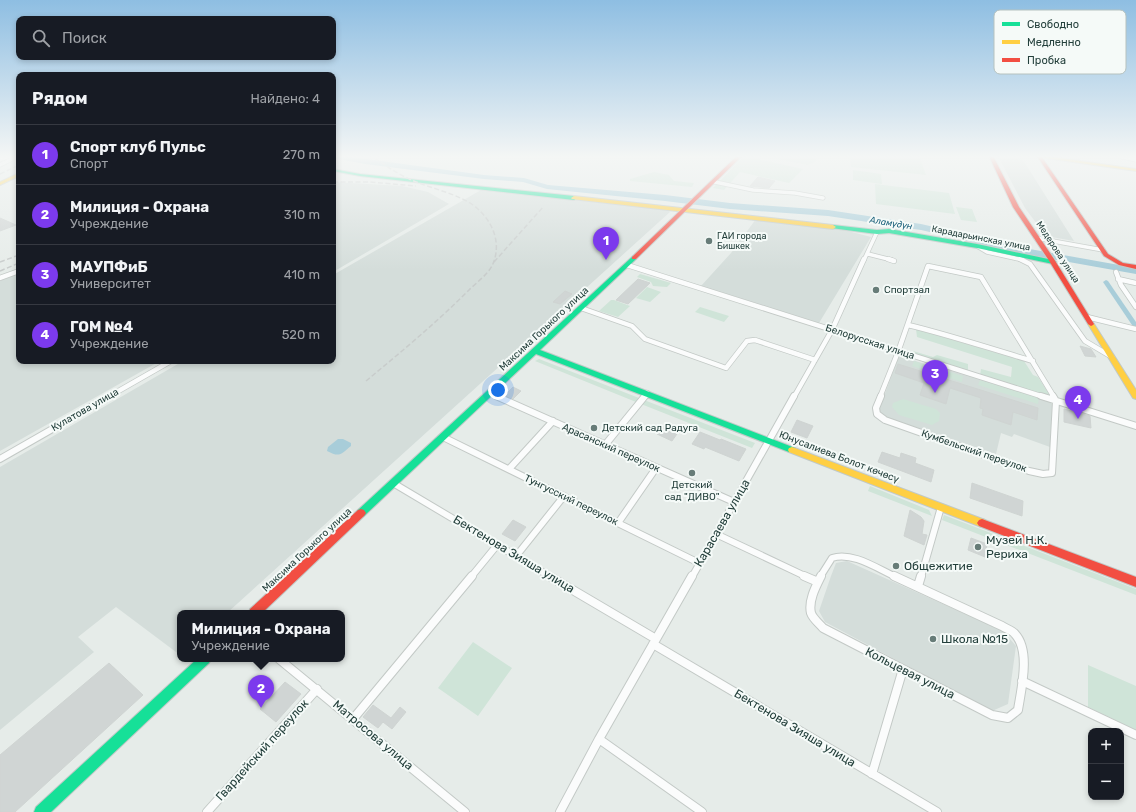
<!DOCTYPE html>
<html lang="ru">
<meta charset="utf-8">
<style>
body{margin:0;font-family:Rubik,sans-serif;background:#20242c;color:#f1f3f6}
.controls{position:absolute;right:12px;bottom:12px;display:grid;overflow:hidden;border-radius:8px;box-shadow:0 2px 6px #0003}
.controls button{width:36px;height:36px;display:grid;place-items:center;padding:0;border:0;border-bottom:1px solid #363941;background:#171b24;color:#f1f3f6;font:20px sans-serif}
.you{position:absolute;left:498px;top:390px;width:14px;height:14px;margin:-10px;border:3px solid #fff;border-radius:50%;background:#1a73e8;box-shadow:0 0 0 6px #1a73e833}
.badge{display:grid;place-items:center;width:26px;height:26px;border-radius:50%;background:#7c3aed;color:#fff;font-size:13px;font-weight:700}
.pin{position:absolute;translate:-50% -33px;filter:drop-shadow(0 1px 2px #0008)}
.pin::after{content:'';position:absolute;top:21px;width:14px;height:12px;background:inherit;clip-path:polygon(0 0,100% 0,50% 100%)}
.popup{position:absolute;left:177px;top:610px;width:168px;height:52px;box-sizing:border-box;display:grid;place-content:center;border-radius:8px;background:#171b24;filter:drop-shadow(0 1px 3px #0005);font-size:13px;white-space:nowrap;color:#9ea1a6}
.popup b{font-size:15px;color:#f1f3f6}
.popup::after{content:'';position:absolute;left:50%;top:100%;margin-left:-8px;border:8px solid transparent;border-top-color:#171b24}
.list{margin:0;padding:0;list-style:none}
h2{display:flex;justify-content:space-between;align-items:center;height:52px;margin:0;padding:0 16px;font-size:17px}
h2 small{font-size:13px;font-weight:400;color:#9ea1a6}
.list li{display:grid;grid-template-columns:26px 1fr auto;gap:12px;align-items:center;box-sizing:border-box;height:60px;padding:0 16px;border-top:1px solid #363941}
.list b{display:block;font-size:15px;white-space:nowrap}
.list p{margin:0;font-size:13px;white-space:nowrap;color:#9ea1a6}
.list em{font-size:13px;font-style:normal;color:#9ea1a6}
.icon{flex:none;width:22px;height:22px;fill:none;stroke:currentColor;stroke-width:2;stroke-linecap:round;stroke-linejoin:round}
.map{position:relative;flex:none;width:1136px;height:812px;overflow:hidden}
.search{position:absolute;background:#171b24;box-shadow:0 2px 6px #0003;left:16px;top:16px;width:320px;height:44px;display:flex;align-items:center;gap:10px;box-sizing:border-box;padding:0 14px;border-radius:8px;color:#9ea1a6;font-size:15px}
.panel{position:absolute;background:#171b24;box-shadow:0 2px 6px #0003;left:16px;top:72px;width:320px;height:292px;border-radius:8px}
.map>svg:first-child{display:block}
</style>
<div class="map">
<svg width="1136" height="812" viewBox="0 0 1136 812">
<rect width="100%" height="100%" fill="#e6ece9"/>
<path fill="#d4ddda" d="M998 156 1023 160 1074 241 1046 236 1025 208Z
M333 182 402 186 428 192 449 204 333 272Z
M481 190 668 210 670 212 227 613H180V655L116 607 78 637 94 652 0 730V467L183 361H333V275Z
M756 219 840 229 871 237 819 323 701 286 731 253Z
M19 273V361H160L0 451V281Z
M899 356 928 365 929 362 1041 396 1052 404 1050 447 1014 434 1012 437 1001 433 996 454 880 415 879 409Z
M847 561 1003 631 1016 646 1008 704 992 711 825 622 819 611 831 576 836 563Z"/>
<path fill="#cfe4d8" d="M744 156H759L757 159 803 169 789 183 740 172 724 190 713 188Z
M768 156H815L816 161 808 165 772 158Z
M850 156H904L920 158 926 175 851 167Z
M853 170 881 174 882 184 853 180Z
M654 172 669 175 674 181 694 183 692 187 630 181V179Z
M875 184 949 193 955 214 876 204Z
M956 207 972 209 977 222 961 220Z
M640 274 671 283 667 287 653 286 651 282 637 277Z
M647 287 661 292 650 302 636 298Z
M611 300H614L630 306 618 317 599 311Z
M700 307 729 316 724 322 695 312Z
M916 329 1024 361 1033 375 1038 377 1051 397 980 376 981 369 1011 377 1012 367 917 337Z
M913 351 933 357 937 355 968 364V372L916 355Z
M539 359 639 398 636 402 535 361Z
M914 361 963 376 962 382 912 366Z
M980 380 1039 398 1038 404 978 385Z
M903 399 936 409 940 413 939 421 932 425 899 415 892 407 893 403Z
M644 400 755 443 752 448 641 404Z
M870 486 929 510 932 516 868 491Z
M944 515 1136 589V595L942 520Z
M473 642 512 668 478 716 438 688Z
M1088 665 1136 686V730L1088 707Z"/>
<path fill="#a8cdd9" d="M338 439H343L351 443V446C341 454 340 458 327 451L328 447Z"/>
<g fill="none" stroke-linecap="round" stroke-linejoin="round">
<path fill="#a8cdd9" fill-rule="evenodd" d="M1106 280 1108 281 1136 322V329L1134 328 1103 282Z"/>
<path fill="#a8cdd9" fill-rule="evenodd" d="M333 156H344L484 175 524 178 548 185 665 195 730 203 828 210 921 224 1024 248 1136 268V274L1024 254 921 230 828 216 730 209 665 201 547 189 523 182 484 179 365 164 333 158Z"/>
</g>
<path fill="#d0d5d4" stroke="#cfd4d2" d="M758 177 775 181 769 188 750 186Z
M0 218 16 225 0 231Z
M638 279 650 283 628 304 616 300Z
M565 291 572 294 560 304 553 302Z
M1080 346 1091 349 1096 357 1085 356Z
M898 364 1038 408 1037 420 1013 412 1011 425 982 415 983 409 980 408 981 398 950 388 946 404 920 395 924 383 895 373Z
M513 387 521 391 513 399 505 395Z
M1064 409 1090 416 1091 428 1064 422Z
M797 420 813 426 807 438 791 432Z
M665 425 679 431 672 441 657 434Z
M700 432 720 440 721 439 746 449 739 461 705 447 704 449 692 444Z
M882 452 900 458 901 453 916 458 915 463 934 470 931 482 878 462Z
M972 483 1023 501 1022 516 970 498Z
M910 510 921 517 924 521 922 534 927 535 924 545 904 536Z
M513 520 526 527 515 541 502 534Z
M971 538 987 544 985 557 968 550Z
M109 663 143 695 15 812H0V755Z
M285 682 301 694 276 722 260 709Z
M373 705 391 718 400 707 406 712 392 729 383 722 378 728 363 717Z"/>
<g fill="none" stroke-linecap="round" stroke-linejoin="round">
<defs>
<path id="street-far3" d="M1118 156 1136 160
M0 160 10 156
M0 165 18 156
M715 182 753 190 795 193 823 198
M1036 238 1103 250
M977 246 987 252 1023 260
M868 254 892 260
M864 260 877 232"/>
<path id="street-far2" d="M888 259 894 261
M1020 259 1030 264 1085 341 1112 357
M627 265 1044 397
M1116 272 1121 285 1136 307
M0 278 19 271
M1118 279 1136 283
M581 308 632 326 645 339 726 368 747 341 755 340 815 360
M1087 317 1136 329
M908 325C950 335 991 349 1033 361
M489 393 498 397
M108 397 171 361
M644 397 647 393
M794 397 832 330 864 259
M880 397 898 352 928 266 981 277 1054 397"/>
<path id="street-far1" d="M496 396 734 502
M881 396 876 408 877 414 885 420 1029 471 1043 474 1052 473 1056 401 1053 396
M1041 396 1136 426
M443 437 699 563
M605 445 645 396
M0 459 110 396
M509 469 553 421
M393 483 551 577
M618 523 656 468
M716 534 807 577
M517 555 564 496
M471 577 498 544
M692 577 794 396
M820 577 832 558C852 551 878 569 896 577
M921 577 941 507"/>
<path id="street" d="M549 576 656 639
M804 576 818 582
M821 576C816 586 808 601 811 613 813 619 819 623 823 628L992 715 1008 718 1018 710C1021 690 1031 651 1015 634 1012 630 1006 629 1002 626L894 576
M918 586 921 576
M653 644 937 812
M279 659 465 812
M1022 681 1136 735
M353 719 472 576
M599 739 702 812
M872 774 903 669
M207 812 317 689
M560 812 599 739 692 576"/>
<path id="fast" d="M333 169 360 174 574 196 577 198 574 200 360 176 333 171Z
M833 225 877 230 889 229 977 244 1053 260 1056 262 1053 264 977 248 889 233 877 234 831 228 830 227Z
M634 256 636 257V259L540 350 795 448 796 450 795 452H789L536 354 364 516 361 517 358 516 356 513 358 510 632 257Z
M197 659H211L209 663 51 812H34L36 807Z"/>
<path id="slow" d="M1036 156H1047L1136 169V171L1038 157Z
M19 173V176L0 185V182Z
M574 196 833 225 836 227 833 229 572 199 571 198Z
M1091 322 1094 324 1136 390V399L1133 398 1088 324Z
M792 447 985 520 987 523 985 526 982 527 979 526 789 452 788 450 789 448Z"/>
<path id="jam" d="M737 156H742L636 259H632V257Z
M989 156H993L1019 207 1054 259 1094 324 1093 325 1091 326 1088 324 1048 259 1013 207Z
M1037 156H1041L1108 254 1123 263 1136 265V269L1119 265 1104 256Z
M361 509 364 510 366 513 364 516 262 613H249L250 609 358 510Z
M982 519 1136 577V587L979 526 977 523 979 520Z"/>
</defs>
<use href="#street-far3" stroke="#c3c9c6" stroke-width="5"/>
<use href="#street-far2" stroke="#c3c9c6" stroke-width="6"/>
<use href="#street-far1" stroke="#c3c9c6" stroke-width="8"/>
<use href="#street" stroke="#c3c9c6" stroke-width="10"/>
<use href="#fast" stroke="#c1c9c7" stroke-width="2"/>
<use href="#slow" stroke="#c1c9c7" stroke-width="2"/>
<use href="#jam" stroke="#c1c9c7" stroke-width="2"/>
<use href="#street-far3" stroke="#fbfcfc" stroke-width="3.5"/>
<use href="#street-far2" stroke="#fbfcfc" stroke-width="4.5"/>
<use href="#street-far1" stroke="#fbfcfc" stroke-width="6"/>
<use href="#street" stroke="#fbfcfc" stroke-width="8"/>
<use href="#fast" fill="#16e098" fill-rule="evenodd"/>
<use href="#slow" fill="#ffcf43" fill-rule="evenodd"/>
<use href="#jam" fill="#f24e42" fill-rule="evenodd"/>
<path stroke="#c8cccb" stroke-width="1.5" stroke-dasharray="5 2.5" stroke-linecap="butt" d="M0 174 19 165
M333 182H370L416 186
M0 262 19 255
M494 262 544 206
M0 271 19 263
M366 381C401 352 436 323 469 290 476 283 487 275 492 266 503 243 492 219 473 205 457 194 437 190 419 183 402 177 387 167 372 156"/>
</g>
<linearGradient id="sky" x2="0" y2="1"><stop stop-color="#8ebee2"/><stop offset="0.58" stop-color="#f4f6f5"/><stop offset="1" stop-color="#f4f6f5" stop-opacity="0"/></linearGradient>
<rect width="1136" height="270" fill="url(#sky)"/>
<g fill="#677c78" stroke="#f5faf8" stroke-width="1.5">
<circle cx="709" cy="241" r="4"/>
<circle cx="876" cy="290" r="4"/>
<circle cx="594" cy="428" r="4"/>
<circle cx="692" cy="473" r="4"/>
<circle cx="978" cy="547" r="4"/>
<circle cx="896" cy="566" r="4"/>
<circle cx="933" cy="639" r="4"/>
</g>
<g text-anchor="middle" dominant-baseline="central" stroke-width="4" stroke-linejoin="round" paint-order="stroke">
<g font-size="9" font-style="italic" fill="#1d627c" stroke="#f5faf8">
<text transform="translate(891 223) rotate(9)">Аламүдүн</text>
</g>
<g font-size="9" fill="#233f3b" stroke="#f5faf8" text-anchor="start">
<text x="717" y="236">ГАИ города<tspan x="717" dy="10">Бишкек</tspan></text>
</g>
<g font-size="9" fill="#233f3b" stroke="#f5faf8">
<text transform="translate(981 238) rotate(11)">Карадарьинская улица</text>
<text transform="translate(1058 252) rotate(57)">Медерова улица</text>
</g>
<g font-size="10" fill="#233f3b" stroke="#f5faf8" text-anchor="start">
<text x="884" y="290">Спортзал</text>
<text x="602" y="428">Детский сад Радуга</text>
<text x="692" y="485" text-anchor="middle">Детский<tspan x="692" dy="12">сад "ДИВО"</tspan></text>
</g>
<g font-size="10" fill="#233f3b" stroke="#f5faf8">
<text transform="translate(544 329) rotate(-43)">Максима Горького улица</text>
<text transform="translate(870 342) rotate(18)">Белорусская улица</text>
<text transform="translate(85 410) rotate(-30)">Кулатова улица</text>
<text transform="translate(611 448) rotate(24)">Арасанский переулок</text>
<text transform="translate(974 451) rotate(19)">Кумбельский переулок</text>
<text transform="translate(839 457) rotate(21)">Юнусалиева Болот көчөсү</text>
<text transform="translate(571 500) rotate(26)">Тунгусский переулок</text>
<text transform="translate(307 550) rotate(-43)">Максима Горького улица</text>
</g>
<g font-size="12" fill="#233f3b" stroke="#f5faf8">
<text transform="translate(722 523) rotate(-60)">Карасаева улица</text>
<text transform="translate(514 554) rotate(31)">Бектенова Зияша улица</text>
<text transform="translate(910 673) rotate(27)">Кольцевая улица</text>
<text transform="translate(795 728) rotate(31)">Бектенова Зияша улица</text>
<text transform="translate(373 735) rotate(40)">Матросова улица</text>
<text transform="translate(262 750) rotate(-48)">Гвардейский переулок</text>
</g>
<g font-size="12" fill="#233f3b" stroke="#f5faf8" text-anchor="start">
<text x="986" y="540">Музей Н.К.<tspan x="986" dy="14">Рериха</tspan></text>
<text x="904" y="566">Общежитие</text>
<text x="941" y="639">Школа №15</text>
</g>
</g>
<rect x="994" y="10" width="132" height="64" rx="6" fill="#f5faf8" stroke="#b6c2bf" stroke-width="1"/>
<rect x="1002" y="22" width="18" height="4" fill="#16e098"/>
<rect x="1002" y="40" width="18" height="4" fill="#ffcf43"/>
<rect x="1002" y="58" width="18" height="4" fill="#f24e42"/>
<g font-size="11" fill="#233f3b">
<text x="1027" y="28">Свободно</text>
<text x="1027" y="46">Медленно</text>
<text x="1027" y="64">Пробка</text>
</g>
</svg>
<div class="controls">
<button>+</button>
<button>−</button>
</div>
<div class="you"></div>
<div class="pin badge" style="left:606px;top:260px">1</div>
<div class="pin badge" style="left:261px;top:708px">2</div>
<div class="popup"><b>Милиция - Охрана</b>Учреждение</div>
<div class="pin badge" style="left:935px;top:393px">3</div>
<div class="pin badge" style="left:1078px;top:419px">4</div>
<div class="search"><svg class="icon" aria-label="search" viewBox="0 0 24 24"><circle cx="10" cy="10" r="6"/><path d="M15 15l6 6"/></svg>Поиск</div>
<section class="panel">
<h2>Рядом<small>Найдено: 4</small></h2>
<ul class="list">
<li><span class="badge">1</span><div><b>Спорт клуб Пульс</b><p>Спорт</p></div><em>270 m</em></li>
<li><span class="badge">2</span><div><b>Милиция - Охрана</b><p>Учреждение</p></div><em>310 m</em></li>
<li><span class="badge">3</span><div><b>МАУПФиБ</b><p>Университет</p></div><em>410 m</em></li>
<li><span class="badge">4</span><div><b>ГОМ №4</b><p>Учреждение</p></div><em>520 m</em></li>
</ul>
</section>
</div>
